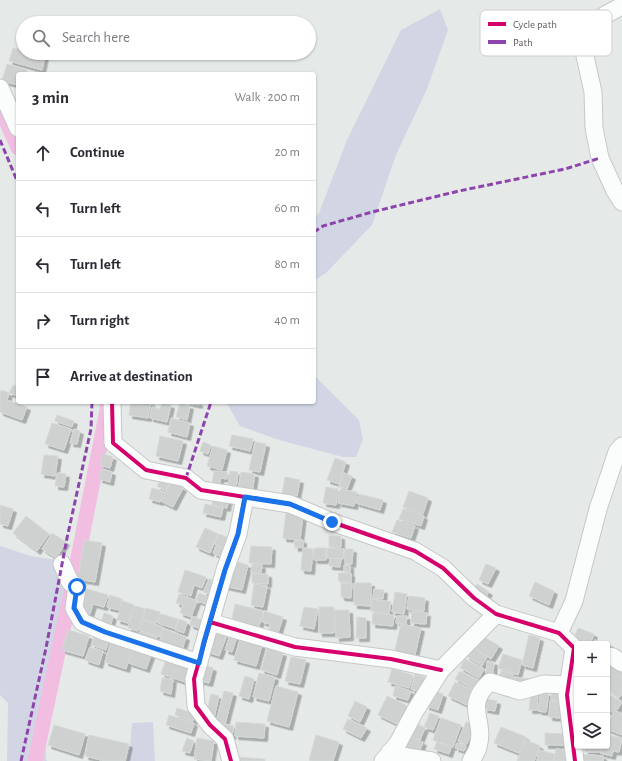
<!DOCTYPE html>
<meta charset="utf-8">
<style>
body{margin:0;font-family:"Alegreya Sans",sans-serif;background:#f7f7f7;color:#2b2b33}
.controls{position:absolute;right:12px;bottom:12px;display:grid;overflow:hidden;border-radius:4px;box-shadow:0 1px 3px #0004}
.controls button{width:36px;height:36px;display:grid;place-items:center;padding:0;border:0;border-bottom:1px solid #e1e1e2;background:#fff;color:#2b2b33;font:20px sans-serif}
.stop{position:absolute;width:12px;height:12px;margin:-9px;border:3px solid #1a73e8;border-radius:50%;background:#fff}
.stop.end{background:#1a73e8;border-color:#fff;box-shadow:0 1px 4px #0008}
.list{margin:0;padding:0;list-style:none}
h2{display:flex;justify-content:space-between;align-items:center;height:52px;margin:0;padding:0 16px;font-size:17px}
h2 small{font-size:13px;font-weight:400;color:#7c7c81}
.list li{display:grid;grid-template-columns:26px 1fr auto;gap:12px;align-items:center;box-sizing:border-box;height:56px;padding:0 16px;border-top:1px solid #e1e1e2}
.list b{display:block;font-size:15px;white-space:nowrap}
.list em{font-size:13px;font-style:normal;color:#7c7c81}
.icon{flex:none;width:22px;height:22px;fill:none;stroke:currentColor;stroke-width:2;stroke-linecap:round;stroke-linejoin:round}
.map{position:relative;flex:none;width:622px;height:761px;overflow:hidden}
.search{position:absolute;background:#fff;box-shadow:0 1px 3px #0004;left:16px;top:16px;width:300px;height:44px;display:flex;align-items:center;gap:10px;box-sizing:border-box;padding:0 14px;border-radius:22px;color:#7c7c81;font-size:15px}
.panel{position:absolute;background:#fff;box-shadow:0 1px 3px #0004;left:16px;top:72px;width:300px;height:332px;border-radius:4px}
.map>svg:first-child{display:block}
</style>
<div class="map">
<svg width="622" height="761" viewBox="0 0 622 761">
<defs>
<filter id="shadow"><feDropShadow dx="3.5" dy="3.5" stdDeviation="0" flood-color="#0004"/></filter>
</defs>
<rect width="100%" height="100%" fill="#e5eae8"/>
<path fill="#d2d6e4" d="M440 9 448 30 427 89 396 155 372 225 327 272 314 281V217L319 213 347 140 401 30Z
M314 375 359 420 363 439 356 457H343L279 440 240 426 226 402H314Z
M0 546 31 556 56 560 66 579 44 692 46 760 48 761H7L8 703 0 695Z
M153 722 155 761H127L130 749 132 723Z"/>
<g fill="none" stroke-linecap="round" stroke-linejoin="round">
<path stroke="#f1bde1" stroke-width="15" d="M3 114 18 148
M35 761 75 573 107 410V403"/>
</g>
<path fill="#ced1cf" stroke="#d4d9d7" filter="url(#shadow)" d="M13 48 23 50V53H34L45 56 42 70 9 61Z
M7 64 27 70 26 74H18V85L2 81Z
M13 385 18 387V396L9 393Z
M1 390 9 393 7 400 27 407 22 420 0 412V394Z
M131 402H151L148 418 129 415Z
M186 402H199V405Z
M162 403 171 405 167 422 150 418 152 407 160 409Z
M180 403 190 406 187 420 176 417Z
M57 415 74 421 72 427 55 421Z
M171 418 190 423 187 437 168 432Z
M52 423 71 429 64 450 45 444Z
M74 429 80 431 77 444 70 443Z
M232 435 253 439 250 451 229 446Z
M160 436 183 441 178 461 156 456Z
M203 442 211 445 208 454 200 451Z
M255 442 266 444 260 472 249 470Z
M213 446 227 450 222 470 207 466Z
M103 454 113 457 110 468 100 465Z
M44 455 58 456 55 476 41 474Z
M335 458 346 462 339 484 327 480Z
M101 469 112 472 110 482 99 479Z
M214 471 227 472V479L220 478V487L212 486Z
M230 471 238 472 236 488 228 486Z
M241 472 255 474 252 493 238 491Z
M57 473 66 474 64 487 55 486Z
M344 473 352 476 347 489 339 486Z
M285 477 300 480 297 496 282 494Z
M161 480 169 484 166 491 157 486Z
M171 482 183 488 173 507 161 501Z
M326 487 338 489 336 505 323 503Z
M152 488 163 491 160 502 149 499Z
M340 489 357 492 354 506 338 503Z
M409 491 428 498 423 514 403 507Z
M214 494 229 497 227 508 212 505Z
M359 494 383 500 380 510 356 503Z
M205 504 223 508 221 517 203 513Z
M0 505 13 509 8 526 0 524Z
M403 509 424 516 421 526 399 519Z
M286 512 303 514 300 540 283 538Z
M26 516 49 534 37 551 13 533Z
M397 520 415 526 411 538 392 532Z
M205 528 218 534 210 553 196 547Z
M52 533 66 542 56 558 42 549Z
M219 534 233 540 228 550 214 544Z
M329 536H341V547H329Z
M84 540 102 543 95 582 78 579Z
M303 540V547L295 548 294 541Z
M216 546 229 551 226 559 213 553Z
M251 546 272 547 271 564 249 563Z
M303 548 313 549 311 571 301 570Z
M314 548H326V560H314Z
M327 548 344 549 343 559 327 558Z
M345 549H353L352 564 345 563Z
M330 558 341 559 340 567 329 566Z
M231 560 248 565 242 590 224 586Z
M486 564 496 568 488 584 479 580Z
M252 565H262L261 573H251Z
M344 565H350V572H344Z
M185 570 206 577 202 588 194 585 191 596 178 592Z
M338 573H351V582H339Z
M252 574H268V584L252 583Z
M209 579 219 583 214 596 203 592Z
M535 582 554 591 549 605 529 596Z
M341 583H352L351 598 341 597Z
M354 583H371V606L354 605Z
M254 584 267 586 263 607 251 605Z
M477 584 489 592 483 601 471 593Z
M83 588 108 595 104 607 93 604 90 614 76 610Z
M374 589 384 590 383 599 373 598Z
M395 592 407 594 404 614 392 612Z
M199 593 211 598 208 605 196 600Z
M179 594 197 601 191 617 180 613 183 605 176 603Z
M110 595 122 599 119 610 107 607Z
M409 596 425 598 424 611 407 609Z
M372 599 391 602 389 614 371 611Z
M123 601 134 605 128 623 117 620Z
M235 604 263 611 258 630 231 624Z
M135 606 145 609 138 631 128 628Z
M304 607 318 609 314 629 300 626Z
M319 607H334V633H319Z
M146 608 160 612 157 623 143 619Z
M335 610H349L350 637 336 638Z
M264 611 283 617 278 633 269 631 270 624 262 622Z
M412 611 427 613 426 624 411 623Z
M104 613 113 616 109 631 99 629Z
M373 613 394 615 393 626 372 624Z
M161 614 178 619 175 629 158 623Z
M192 616 202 620 199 628 190 625Z
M397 616H407L406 624 396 623Z
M357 617 366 618V638H356Z
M179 619 187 622 184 633 175 630Z
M143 620 163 627 160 637 140 630Z
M401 624 421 628 414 659 394 655Z
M578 628 594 634 590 644H572Z
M164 629 186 637 180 656 157 648Z
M68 630 89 636 83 656 62 650Z
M211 630 227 635 219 656 204 651Z
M96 631 110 636 106 650 91 645Z
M140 631 157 637 153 646 136 640Z
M230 635 237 637 232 652 225 650Z
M481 635 499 646 491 659 473 648Z
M529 635 540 638 533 668 522 665Z
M112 639 133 645 126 669 105 662Z
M240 639 262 645 256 666 234 660Z
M594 640 610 644 608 653 607 644H593Z
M136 643 153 650 146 669 129 663Z
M90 647 103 651 99 665 85 660Z
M472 647 487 657 482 666 466 656Z
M267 648 283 653 277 675 261 670Z
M168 653 192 661 185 682 161 674Z
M503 654 522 660 518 675 498 668Z
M291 657 306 660 300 684 285 681Z
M465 659 484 669 479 678 460 668Z
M487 661 494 662 493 675 486 674Z
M610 662 622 672V695L619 698 607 688V666Z
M200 664 213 668 209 683 196 680Z
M392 669 413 675 409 688 388 682Z
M460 671 480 681 475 690 455 679Z
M501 671 513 674 511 683 498 680Z
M259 673 275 677 269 701 253 697Z
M415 674 427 678 423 693 411 689Z
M245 676 254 679 249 699 239 696Z
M514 677 531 679V686L514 685Z
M162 678 173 679 171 694 160 691Z
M455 682 474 691 467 705 448 696Z
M276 686 298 692 289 727 267 721Z
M395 686 411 691 408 700 393 696Z
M430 690 443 694 438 710 426 706Z
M552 690 562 691V700H551Z
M224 691 233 693 225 724 216 722Z
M531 691 538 692 537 710H529Z
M541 692 549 693 546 712 538 711Z
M607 693 622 702 617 710 614 708 610 713 607 711Z
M211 694 219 696 214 718 206 716Z
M387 696 406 705 397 724 378 715Z
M486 699 497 701 495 711 484 709Z
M355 701 367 707 360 722 348 716Z
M550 701 561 702 560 718 549 717Z
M177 708 195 714 193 721 175 715Z
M614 710 622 714V735L607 729Z
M430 713 439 716 433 730 424 727Z
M169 715 194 723 191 733 166 725Z
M441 718 461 725 453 747 433 740Z
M348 719 367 728 361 738 343 729Z
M236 722 265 724 264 738 235 736Z
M413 722 425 728 420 740 408 735Z
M466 722 475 726 466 745 458 741Z
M225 724 234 726 232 736 223 735Z
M54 725 85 734 79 755 48 745Z
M501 727 526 737 519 753 494 743Z
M545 733 565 734V745H545Z
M89 735 129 744 125 761H105L85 756Z
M316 735 339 742 333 761H313L309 760Z
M607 735 622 738 619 752 613 751 612 756 600 753 602 746H607Z
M408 737 423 742 418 755 403 749Z
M187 738 194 741 190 753 182 751Z
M197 738 214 741 211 761 194 759Z
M526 740 540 746 534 761H517Z
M437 742 451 747 449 754 434 749Z
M457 743 466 746 464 751 455 748Z
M585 746H600V752H585Z
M556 749 571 751 570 761H554Z
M539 750 555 754 553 761H537Z
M581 754 603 756V761H580Z
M236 757 265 759V761H236Z"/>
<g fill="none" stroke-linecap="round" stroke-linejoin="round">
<defs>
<path id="minor" d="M622 6 605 15 591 35 585 56 593 92 594 128 600 158 615 191 622 202
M0 88 18 128
M112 402 113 443 146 470 186 478 201 490 290 504 332 522 415 551 443 568 474 598 496 614 559 633 574 648 567 695 575 761
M62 564 70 582 77 587 74 608 82 622 105 632 199 663
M210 622 295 647 391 659 441 670
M559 633 574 601 598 509 617 452 622 446
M607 656 613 657 622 663
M390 752 407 757 432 761
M231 761 225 739 210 725 196 706 194 679 225 570 238 534 245 497
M383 761 398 743 415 711 441 670 496 614
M471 761C473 757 477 752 478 747 486 720 463 706 490 682L520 691 544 684 569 685"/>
</defs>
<use href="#minor" stroke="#c7c7c7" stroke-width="19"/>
<use href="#minor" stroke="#fbfcfc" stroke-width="17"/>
<path stroke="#8e44ad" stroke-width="3" stroke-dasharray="6 3" stroke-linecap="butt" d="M0 140 18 183
M314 232 323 226 372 212 459 191 565 169 600 158
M186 478 211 402
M21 761 46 648 67 538 91 429 92 402"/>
<defs>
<path id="cycleway" d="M112 402 113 443 146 470 186 478 201 490 290 504 332 522 415 551 443 568 474 598 496 614 559 633 574 648 567 695 575 761
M210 622 295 647 391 659 441 670
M231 761 225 739 210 725 196 706 194 679 225 570 238 534 245 497"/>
</defs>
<use href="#cycleway" stroke="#fff" stroke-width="6"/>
<use href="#cycleway" stroke="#d6006c" stroke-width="4"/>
</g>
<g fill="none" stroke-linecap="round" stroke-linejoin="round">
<path stroke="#1a73e8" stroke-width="5" d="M77 587 74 608 82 622 105 632 199 663 204 642 225 570 238 534 245 497 290 504 332 522"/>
</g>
<rect x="480" y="10" width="132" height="46" rx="6" fill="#fff" stroke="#d0cecf" stroke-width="1"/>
<rect x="488" y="22" width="18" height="4" fill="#d6006c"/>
<rect x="488" y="40" width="18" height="4" fill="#8e44ad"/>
<g font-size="11" fill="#625b5f">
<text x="513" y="28">Cycle path</text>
<text x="513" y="46">Path</text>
</g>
</svg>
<div class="controls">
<button>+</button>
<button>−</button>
<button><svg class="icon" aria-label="layers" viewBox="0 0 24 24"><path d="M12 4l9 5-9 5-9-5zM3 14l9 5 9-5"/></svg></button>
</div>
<div class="stop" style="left:77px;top:587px"></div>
<div class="stop end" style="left:332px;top:522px"></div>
<div class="search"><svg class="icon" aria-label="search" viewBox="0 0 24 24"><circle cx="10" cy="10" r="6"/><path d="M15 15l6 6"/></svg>Search here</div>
<section class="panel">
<h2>3 min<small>Walk · 200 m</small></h2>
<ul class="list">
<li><svg class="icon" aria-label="ahead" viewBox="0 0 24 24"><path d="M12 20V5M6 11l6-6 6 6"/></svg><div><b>Continue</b></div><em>20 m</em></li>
<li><svg class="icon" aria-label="left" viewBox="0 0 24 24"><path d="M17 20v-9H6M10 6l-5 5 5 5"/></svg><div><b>Turn left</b></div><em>60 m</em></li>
<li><svg class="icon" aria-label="left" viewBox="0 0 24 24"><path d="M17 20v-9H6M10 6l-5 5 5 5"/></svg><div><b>Turn left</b></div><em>80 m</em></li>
<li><svg class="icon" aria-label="right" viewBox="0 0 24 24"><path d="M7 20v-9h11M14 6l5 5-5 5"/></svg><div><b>Turn right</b></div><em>40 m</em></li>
<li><svg class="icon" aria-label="arrive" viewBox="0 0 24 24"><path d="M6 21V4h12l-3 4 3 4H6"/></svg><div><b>Arrive at destination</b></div></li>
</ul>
</section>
</div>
